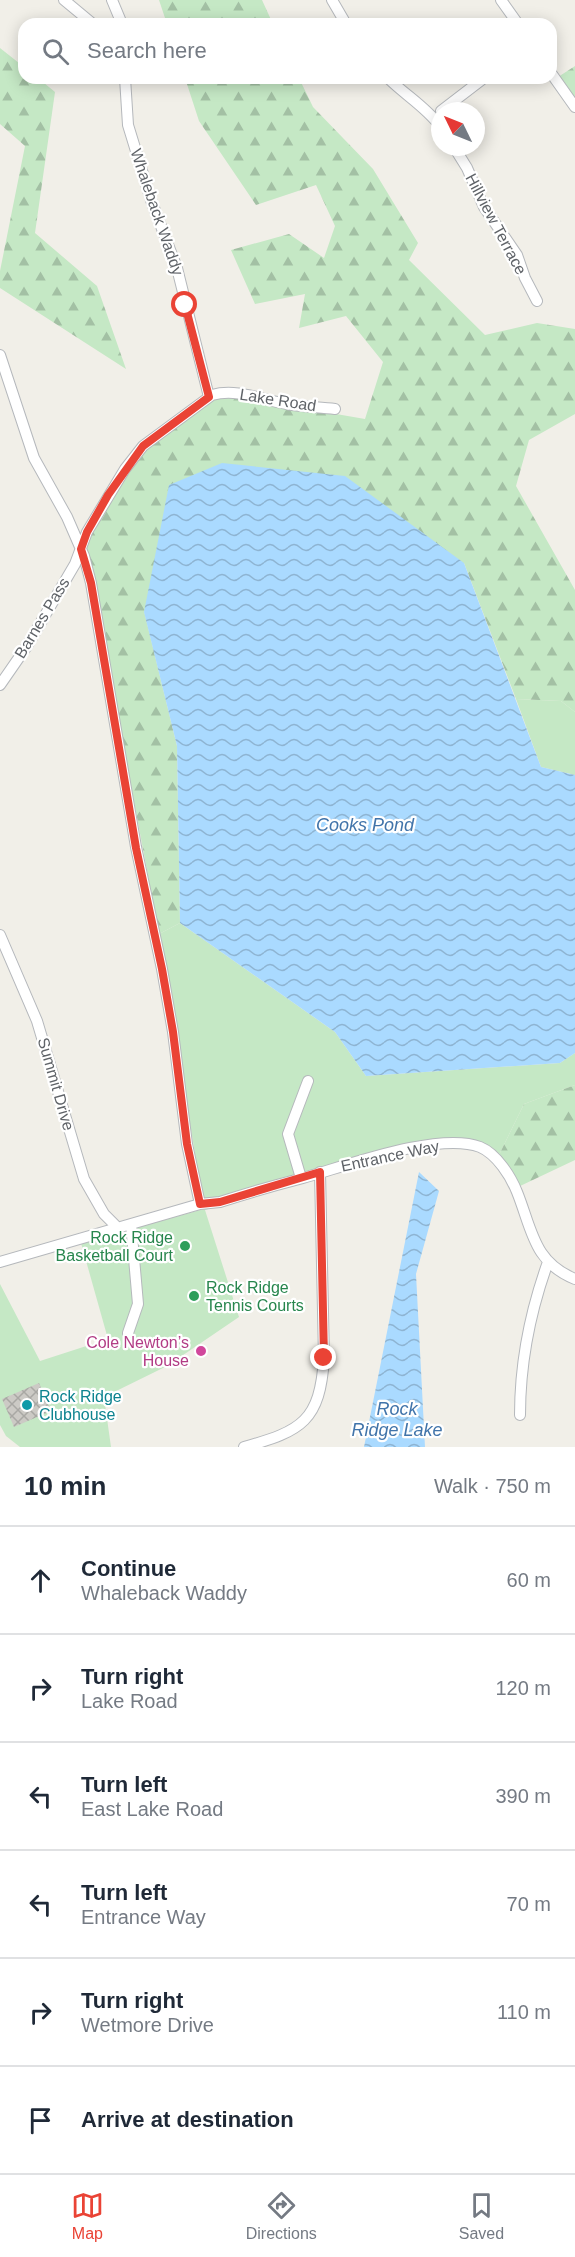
<!DOCTYPE html>
<meta charset="utf-8">
<style>
body{margin:0;font-family:Helvetica,sans-serif;background:#f6f6f7;color:#1f2937}
.compass{position:absolute;left:431px;top:102px;width:54px;height:54px;border-radius:50%;background:#fff;box-shadow:0 3px 15px #0003;rotate:313deg}
.stop{position:absolute;width:18px;height:18px;margin:-14px;border:4px solid #ea4335;border-radius:50%;background:#fff}
.stop.end{background:#ea4335;border-color:#fff;box-shadow:0 2px 6px #0008}
.list{margin:0;padding:0;list-style:none}
h2{display:flex;justify-content:space-between;align-items:center;height:78px;margin:0;padding:0 24px;font-size:26px}
h2 small{font-size:20px;font-weight:400;color:#747a83}
.list li{display:grid;grid-template-columns:39px 1fr auto;gap:18px;align-items:center;box-sizing:border-box;height:108px;padding:0 24px;border-top:2px solid #e0e1e3}
.list b{display:block;font-size:22px;white-space:nowrap}
.list p{margin:0;font-size:20px;white-space:nowrap;color:#747a83}
.list em{font-size:20px;font-style:normal;color:#747a83}
.icon{flex:none;width:33px;height:33px;fill:none;stroke:currentColor;stroke-width:2;stroke-linecap:round;stroke-linejoin:round}
.map{position:relative;flex:none;width:575px;height:1447px;overflow:hidden}
.search{position:absolute;background:#fff;box-shadow:0 3px 15px #0003;left:18px;right:18px;top:18px;height:66px;display:flex;align-items:center;gap:15px;box-sizing:border-box;padding:0 21px;border-radius:18px;color:#747a83;font-size:22px}
.sheet{height:726px;background:#fff}
nav{display:flex;justify-content:space-around;align-items:center;box-sizing:border-box;height:84px;border-top:2px solid #e0e1e3;background:#fff;font-size:16px;color:#747a83}
nav a{display:grid;justify-items:center;gap:3px}
nav .on{color:#ea4335}
.map>svg:first-child{display:block}
</style>
<div class="map">
<svg width="575" height="1447" viewBox="0 0 575 1447">
<defs>
<pattern id="forest-firs" width="22" height="20" patternUnits="userSpaceOnUse" patternTransform="scale(1.5)"><rect width="22" height="20" fill="#c5e8c5"/><path d="M5 1l3.5 6h-7zM16 11l3.5 6h-7z" fill="#a3c0a4"/></pattern>
<pattern id="water-waves" width="16" height="10" patternUnits="userSpaceOnUse" patternTransform="scale(1.5)"><rect width="16" height="10" fill="#aadaff"/><path d="M0 5q4-4 8 0t8 0" fill="none" stroke="#8eb4d2"/></pattern>
<pattern id="building-cross-hatch" width="8" height="8" patternUnits="userSpaceOnUse" patternTransform="scale(1.5)"><rect width="8" height="8" fill="#cccac5"/><path d="M0 0l8 8M0 8l8-8" fill="none" stroke="#a9a8a4"/></pattern>
</defs>
<rect width="100%" height="100%" fill="#f1efe8"/>
<path fill="#c5e8c5" d="M516 699 561 701 575 712V775L541 767Z
M180 923 335 1032 366 1076 560 1063 575 1053V1085L524 1104 498 1157 444 1141 205 1210 239 1317 167 1366 104 1397 111 1447H20L6 1436 0 1425V1284L40 1361 108 1339 81 1243 204 1209 159 934Z"/>
<path fill="url(#forest-firs)" d="M159 0H262L273 24H167Z
M0 48 24 67V78H38L55 92 35 233 97 286 126 369 0 288V271L25 146 0 124Z
M575 66V108L555 79Z
M185 78H299L313 107 373 169 418 243 409 260 485 335 537 323 575 329V414L529 440 516 486 575 590V712L561 701 516 699 464 563 144 611 177 746 180 923 159 934 85 542 137 449 216 393 365 419 383 362 346 316 299 328 305 294 255 304 231 250 289 234 324 258 335 226 316 185 256 205 199 121Z
M575 1085V1160L518 1187 498 1157 524 1104Z"/>
<path fill="url(#water-waves)" d="M222 463 345 476 464 563 541 767 575 775V1053L560 1063 366 1076 335 1032 180 923 177 746 144 612 169 485Z
M419 1172 439 1191 416 1274 425 1447H364Z"/>
<path fill="url(#building-cross-hatch)" d="M39 1383 51 1411 14 1427 2 1399Z"/>
<g fill="none" stroke-linecap="round" stroke-linejoin="round">
<defs>
<path id="minor" d="M64 0 93 24
M112 0 122 24
M332 0 346 24
M501 0 518 24
M551 73 575 107
M125 78 128 125 151 200 177 268 209 397
M388 78C405 95 426 107 440 126
M441 111 484 78
M454 147 467 168 484 207 517 255 525 278 537 301
M0 355 34 458 67 517 84 556 91 583 136 847 162 969 173 1032 187 1144 200 1204
M0 685 27 646 75 564 87 532 125 469 143 446 212 395C237 388 262 400 287 404 303 407 319 407 335 409
M0 935 37 1021 84 1179 104 1214 118 1228
M301 1178 288 1134 308 1081
M0 1262 200 1204 220 1202C248 1193 276 1185 303 1178 346 1166 439 1131 480 1147 497 1154 511 1177 517 1192 532 1229 533 1262 575 1279
M128 1333 138 1304 131 1224
M520 1415C520 1362 530 1312 548 1262
M244 1447C302 1431 320 1421 324 1358L320 1172"/>
</defs>
<use href="#minor" stroke="#b5b8bc" stroke-width="12"/>
<use href="#minor" stroke="#fff" stroke-width="10"/>
</g>
<g fill="none" stroke-linecap="round" stroke-linejoin="round">
<path stroke="#ea4335" stroke-width="8" d="M185 305 209 397 143 446 108 495 87 532 81 549 91 583 136 848 162 969 173 1032 187 1144 200 1204 220 1202 320 1172 324 1358"/>
</g>
<g fill="#2e9e5b" stroke="#fff" stroke-width="2">
<circle cx="185" cy="1246" r="6"/>
<circle cx="194" cy="1296" r="6"/>
</g>
<circle fill="#d1479c" stroke="#fff" stroke-width="2" cx="201" cy="1351" r="6"/>
<circle fill="#0f9aa8" stroke="#fff" stroke-width="2" cx="27" cy="1405" r="6"/>
<g text-anchor="middle" dominant-baseline="central" stroke-width="4.5" stroke-linejoin="round" paint-order="stroke">
<g font-size="16" fill="#5f6368" stroke="#fff">
<text transform="translate(157 212) rotate(71)">Whaleback Waddy</text>
<text transform="translate(496 224) rotate(62)">Hillview Terrace</text>
<text transform="translate(278 400) rotate(9)">Lake Road</text>
<text transform="translate(42 618) rotate(-59)">Barnes Pass</text>
<text transform="translate(56 1084) rotate(74)">Summit Drive</text>
<text transform="translate(390 1156) rotate(-12)">Entrance Way</text>
</g>
<g font-size="16" fill="#27864d" stroke="#fff" text-anchor="end">
<text x="173" y="1237">Rock Ridge<tspan x="173" dy="18">Basketball Court</tspan></text>
<text x="206" y="1287" text-anchor="start">Rock Ridge<tspan x="206" dy="18">Tennis Courts</tspan></text>
</g>
<g font-size="16" fill="#b23c85" stroke="#fff" text-anchor="end">
<text x="189" y="1342">Cole Newton’s<tspan x="189" dy="18">House</tspan></text>
</g>
<g font-size="16" fill="#0d838f" stroke="#fff" text-anchor="start">
<text x="39" y="1396">Rock Ridge<tspan x="39" dy="18">Clubhouse</tspan></text>
</g>
<g font-size="18" font-style="italic" fill="#4174aa" stroke="#fff">
<text x="365" y="825">Cooks Pond</text>
<text x="397" y="1409">Rock<tspan x="397" dy="21">Ridge Lake</tspan></text>
</g>
</g>
</svg>
<svg class="compass" viewBox="-18 -18 36 36"><path d="M0-13l5 13h-10z" fill="#e53935"/><path d="M0 13l5-13h-10z" fill="#747a83"/></svg>
<div class="stop" style="left:185px;top:305px"></div>
<div class="stop end" style="left:324px;top:1358px"></div>
<div class="search"><svg class="icon" aria-label="search" viewBox="0 0 24 24"><circle cx="10" cy="10" r="6"/><path d="M15 15l6 6"/></svg>Search here</div>
</div>
<section class="sheet">
<h2>10 min<small>Walk · 750 m</small></h2>
<ul class="list">
<li><svg class="icon" aria-label="ahead" viewBox="0 0 24 24"><path d="M12 20V5M6 11l6-6 6 6"/></svg><div><b>Continue</b><p>Whaleback Waddy</p></div><em>60 m</em></li>
<li><svg class="icon" aria-label="right" viewBox="0 0 24 24"><path d="M7 20v-9h11M14 6l5 5-5 5"/></svg><div><b>Turn right</b><p>Lake Road</p></div><em>120 m</em></li>
<li><svg class="icon" aria-label="left" viewBox="0 0 24 24"><path d="M17 20v-9H6M10 6l-5 5 5 5"/></svg><div><b>Turn left</b><p>East Lake Road</p></div><em>390 m</em></li>
<li><svg class="icon" aria-label="left" viewBox="0 0 24 24"><path d="M17 20v-9H6M10 6l-5 5 5 5"/></svg><div><b>Turn left</b><p>Entrance Way</p></div><em>70 m</em></li>
<li><svg class="icon" aria-label="right" viewBox="0 0 24 24"><path d="M7 20v-9h11M14 6l5 5-5 5"/></svg><div><b>Turn right</b><p>Wetmore Drive</p></div><em>110 m</em></li>
<li><svg class="icon" aria-label="arrive" viewBox="0 0 24 24"><path d="M6 21V4h12l-3 4 3 4H6"/></svg><div><b>Arrive at destination</b></div></li>
</ul>
</section>
<nav>
<a class="on"><svg class="icon" aria-label="map" viewBox="0 0 24 24"><path d="M3 6l6-2 6 2 6-2v14l-6 2-6-2-6 2zM9 4v14M15 6v14"/></svg>Map</a>
<a><svg class="icon" aria-label="directions" viewBox="0 0 24 24"><path d="M12 3l9 9-9 9-9-9zM9 14v-3h6M13 9l2 2-2 2"/></svg>Directions</a>
<a><svg class="icon" aria-label="saved" viewBox="0 0 24 24"><path d="M7 4h10v16l-5-4-5 4z"/></svg>Saved</a>
</nav>
